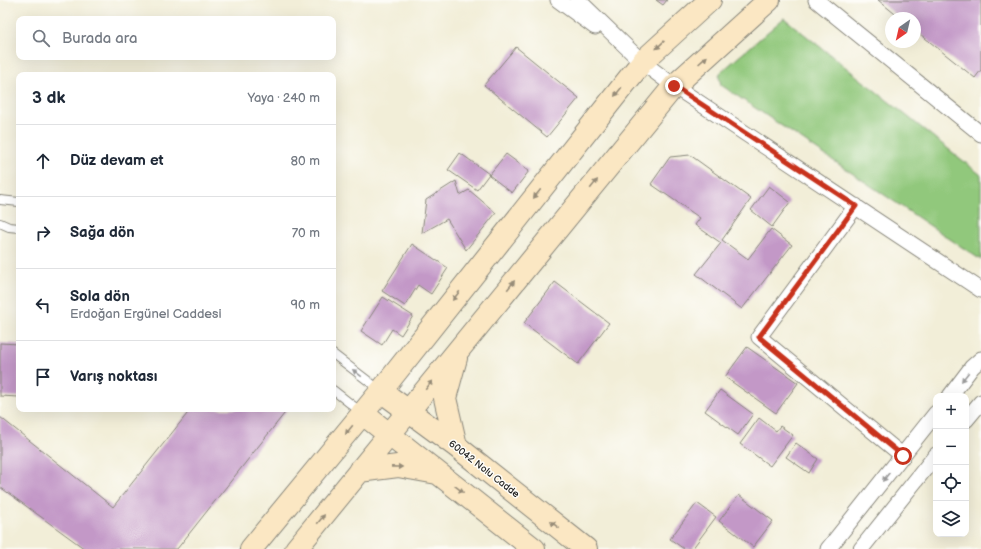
<!DOCTYPE html>
<html lang="tr">
<meta charset="utf-8">
<style>
body{margin:0;font-family:"Balsamiq Sans",sans-serif;background:#f6f6f7;color:#1f2937}
.controls{position:absolute;right:12px;bottom:12px;display:grid;overflow:hidden;border-radius:8px;box-shadow:0 4px 16px #0002}
.controls button{width:36px;height:36px;display:grid;place-items:center;padding:0;border:0;border-bottom:1px solid #e0e1e3;background:#fff;color:#1f2937;font:20px sans-serif}
.compass{position:absolute;left:885px;top:12px;width:36px;height:36px;border-radius:50%;background:#fff;box-shadow:0 4px 16px #0002;rotate:214deg}
.stop{position:absolute;width:12px;height:12px;margin:-9px;border:3px solid #c8321e;border-radius:50%;background:#fff}
.stop.end{background:#c8321e;border-color:#fff;box-shadow:0 1px 4px #0008}
.list{margin:0;padding:0;list-style:none}
h2{display:flex;justify-content:space-between;align-items:center;height:52px;margin:0;padding:0 16px;font-size:17px}
h2 small{font-size:13px;font-weight:400;color:#747a83}
.list li{display:grid;grid-template-columns:26px 1fr auto;gap:12px;align-items:center;box-sizing:border-box;height:72px;padding:0 16px;border-top:1px solid #e0e1e3}
.list b{display:block;font-size:15px;white-space:nowrap}
.list p{margin:0;font-size:13px;white-space:nowrap;color:#747a83}
.list em{font-size:13px;font-style:normal;color:#747a83}
.icon{flex:none;width:22px;height:22px;fill:none;stroke:currentColor;stroke-width:2;stroke-linecap:round;stroke-linejoin:round}
.map{position:relative;flex:none;width:981px;height:549px;overflow:hidden}
.search{position:absolute;background:#fff;box-shadow:0 4px 16px #0002;left:16px;top:16px;width:320px;height:44px;display:flex;align-items:center;gap:10px;box-sizing:border-box;padding:0 14px;border-radius:8px;color:#747a83;font-size:15px}
.panel{position:absolute;background:#fff;box-shadow:0 4px 16px #0002;left:16px;top:72px;width:320px;height:340px;border-radius:8px}
.map>svg:first-child{display:block}
</style>
<div class="map">
<svg width="981" height="549" viewBox="0 0 981 549">
<rect width="100%" height="100%" fill="#fdfcf7"/>
<filter id="ink" filterUnits="userSpaceOnUse"><feTurbulence type="fractalNoise" baseFrequency=".025" numOctaves="2"/><feDisplacementMap in="SourceGraphic" scale="8" xChannelSelector="R" yChannelSelector="G"/><feConvolveMatrix kernelMatrix="1 2 1 2 8 2 1 2 1" color-interpolation-filters="sRGB"/></filter>
<filter id="wash" filterUnits="userSpaceOnUse"><feTurbulence type="fractalNoise" baseFrequency=".012" numOctaves="4" result="noise"/><feDisplacementMap in="SourceGraphic" scale="16" xChannelSelector="R" yChannelSelector="G"/><feGaussianBlur stdDeviation="0.9" result="paint"/><feColorMatrix in="noise" values="0 0 0 0 0 0 0 0 0 0 0 0 0 0 0 0 0 1.4 0 .05"/><feComposite in="paint" operator="in"/></filter>
<g filter="url(#wash)">
<rect width="100%" height="100%" fill="#f2eed8"/>
<path fill="#91c87b" stroke="#56724c" d="M784 18 981 175V260L721 85 719 77 721 72Z"/>
<g id="blocks">
<path fill="#c398c7" d="M656 0H667L663 5Z
M878 0H981V70L975 78 915 30V18H900Z
M516 47 579 98 547 137 484 85Z
M460 153 489 174 477 190 448 170Z
M506 154 529 171 512 193 489 175Z
M690 155 751 199 722 240 748 259 771 229 792 245 742 309 696 274 721 243 695 225 700 218 651 184 670 157Z
M456 181 460 195 469 190 496 213 466 250 447 219 422 233 426 200Z
M769 186 790 202 772 227 751 210Z
M412 244 448 268 431 294 418 285 405 306 382 291Z
M555 282 609 323 578 364 524 323Z
M383 297 413 316 401 335 392 329 382 345 361 331Z
M0 343 19 344V397L0 396Z
M747 347 798 383 776 413 725 377Z
M720 390 753 414 738 435 705 411Z
M191 409H288L177 549H85L0 487V417L113 507Z
M759 418 776 431 780 426 793 435 770 466 740 444Z
M796 443 818 459 809 473 786 457Z
M739 495 773 521 753 547 719 521Z
M697 503 716 517 692 549H684L670 539Z"/>
</g>
</g>
<g filter="url(#ink)">
<use href="#blocks" fill-opacity="0" stroke="#87857a" stroke-width="1"/>
<g fill="none" stroke-linecap="round" stroke-linejoin="round">
<defs>
<path id="lane" d="M0 200 19 202
M0 223 9 227 19 228
M333 354 380 390
M333 390 361 412"/>
<path id="street" d="M558 0 595 27
M578 0 642 62 674 86 981 290
M816 0 981 134
M856 206 759 337 903 456
M950 396 972 367 981 359
M966 420 981 402
M828 549 936 413
M861 549 936 455"/>
<path id="secondary" d="M456 358 445 398 456 446
M381 391 456 446 586 549
M362 413 534 549
M359 471 398 466 437 473
M251 549 381 391 642 62 710 0
M296 549 674 86 769 0"/>
</defs>
<use href="#lane" stroke="#87857a" stroke-width="10"/>
<use href="#street" stroke="#87857a" stroke-width="17"/>
<use href="#secondary" stroke="#87857a" stroke-width="24"/>
<use href="#lane" stroke="#fff" stroke-width="8"/>
<use href="#street" stroke="#fff" stroke-width="15"/>
<use href="#secondary" stroke="#fbe7c3" stroke-width="22"/>
</g>
<defs><path id="oneway-solid" d="M-6-.8H1V-3.2L6.5 0L1 3.2V.8H-6Z"/></defs>
<g fill="#978c78">
<use href="#oneway-solid" transform="translate(660 45) rotate(137)"/>
<use href="#oneway-solid" transform="translate(703 60) rotate(-42)"/>
<use href="#oneway-solid" transform="translate(618 92) rotate(129)"/>
<use href="#oneway-solid" transform="translate(594 184) rotate(-51)"/>
<use href="#oneway-solid" transform="translate(537 194) rotate(129)"/>
<use href="#oneway-solid" transform="translate(511 285) rotate(-51)"/>
<use href="#oneway-solid" transform="translate(456 296) rotate(129)"/>
<use href="#oneway-solid" transform="translate(429 385) rotate(-51)"/>
<use href="#oneway-solid" transform="translate(349 430) rotate(129)"/>
<use href="#oneway-solid" transform="translate(397 467) rotate(1)"/>
<use href="#oneway-solid" transform="translate(459 489) rotate(38)"/>
<use href="#oneway-solid" transform="translate(321 519) rotate(-51)"/>
<use href="#oneway-solid" transform="translate(555 525) rotate(-142)"/>
</g>
<g fill="#999">
<use href="#oneway-solid" transform="translate(357 373) rotate(-143)"/>
<use href="#oneway-solid" transform="translate(965 377) rotate(128)"/>
<use href="#oneway-solid" transform="translate(886 477) rotate(128)"/>
</g>
</g>
<g fill="none" stroke-linecap="round" stroke-linejoin="round" filter="url(#ink)">
<path stroke="#c8321e" stroke-width="5" d="M674 86 856 206 759 337 903 456"/>
</g>
<g text-anchor="middle" dominant-baseline="central" stroke-width="3" stroke-linejoin="round" paint-order="stroke">
<g font-size="10" fill="#1c1c1c" stroke="#fdfcf7">
<text transform="translate(484 469) rotate(38)">60042 Nolu Cadde</text>
</g>
</g>
</svg>
<div class="controls">
<button>+</button>
<button>−</button>
<button><svg class="icon" aria-label="locate" viewBox="0 0 24 24"><circle cx="12" cy="12" r="6"/><path d="M12 2v4M12 18v4M2 12h4M18 12h4"/></svg></button>
<button><svg class="icon" aria-label="layers" viewBox="0 0 24 24"><path d="M12 4l9 5-9 5-9-5zM3 14l9 5 9-5"/></svg></button>
</div>
<svg class="compass" viewBox="-18 -18 36 36"><path d="M0-13l5 13h-10z" fill="#e53935"/><path d="M0 13l5-13h-10z" fill="#747a83"/></svg>
<div class="stop" style="left:903px;top:456px"></div>
<div class="stop end" style="left:674px;top:86px"></div>
<div class="search"><svg class="icon" aria-label="search" viewBox="0 0 24 24"><circle cx="10" cy="10" r="6"/><path d="M15 15l6 6"/></svg>Burada ara</div>
<section class="panel">
<h2>3 dk<small>Yaya · 240 m</small></h2>
<ul class="list">
<li><svg class="icon" aria-label="ahead" viewBox="0 0 24 24"><path d="M12 20V5M6 11l6-6 6 6"/></svg><div><b>Düz devam et</b></div><em>80 m</em></li>
<li><svg class="icon" aria-label="right" viewBox="0 0 24 24"><path d="M7 20v-9h11M14 6l5 5-5 5"/></svg><div><b>Sağa dön</b></div><em>70 m</em></li>
<li><svg class="icon" aria-label="left" viewBox="0 0 24 24"><path d="M17 20v-9H6M10 6l-5 5 5 5"/></svg><div><b>Sola dön</b><p>Erdoğan Ergünel Caddesi</p></div><em>90 m</em></li>
<li><svg class="icon" aria-label="arrive" viewBox="0 0 24 24"><path d="M6 21V4h12l-3 4 3 4H6"/></svg><div><b>Varış noktası</b></div></li>
</ul>
</section>
</div>
